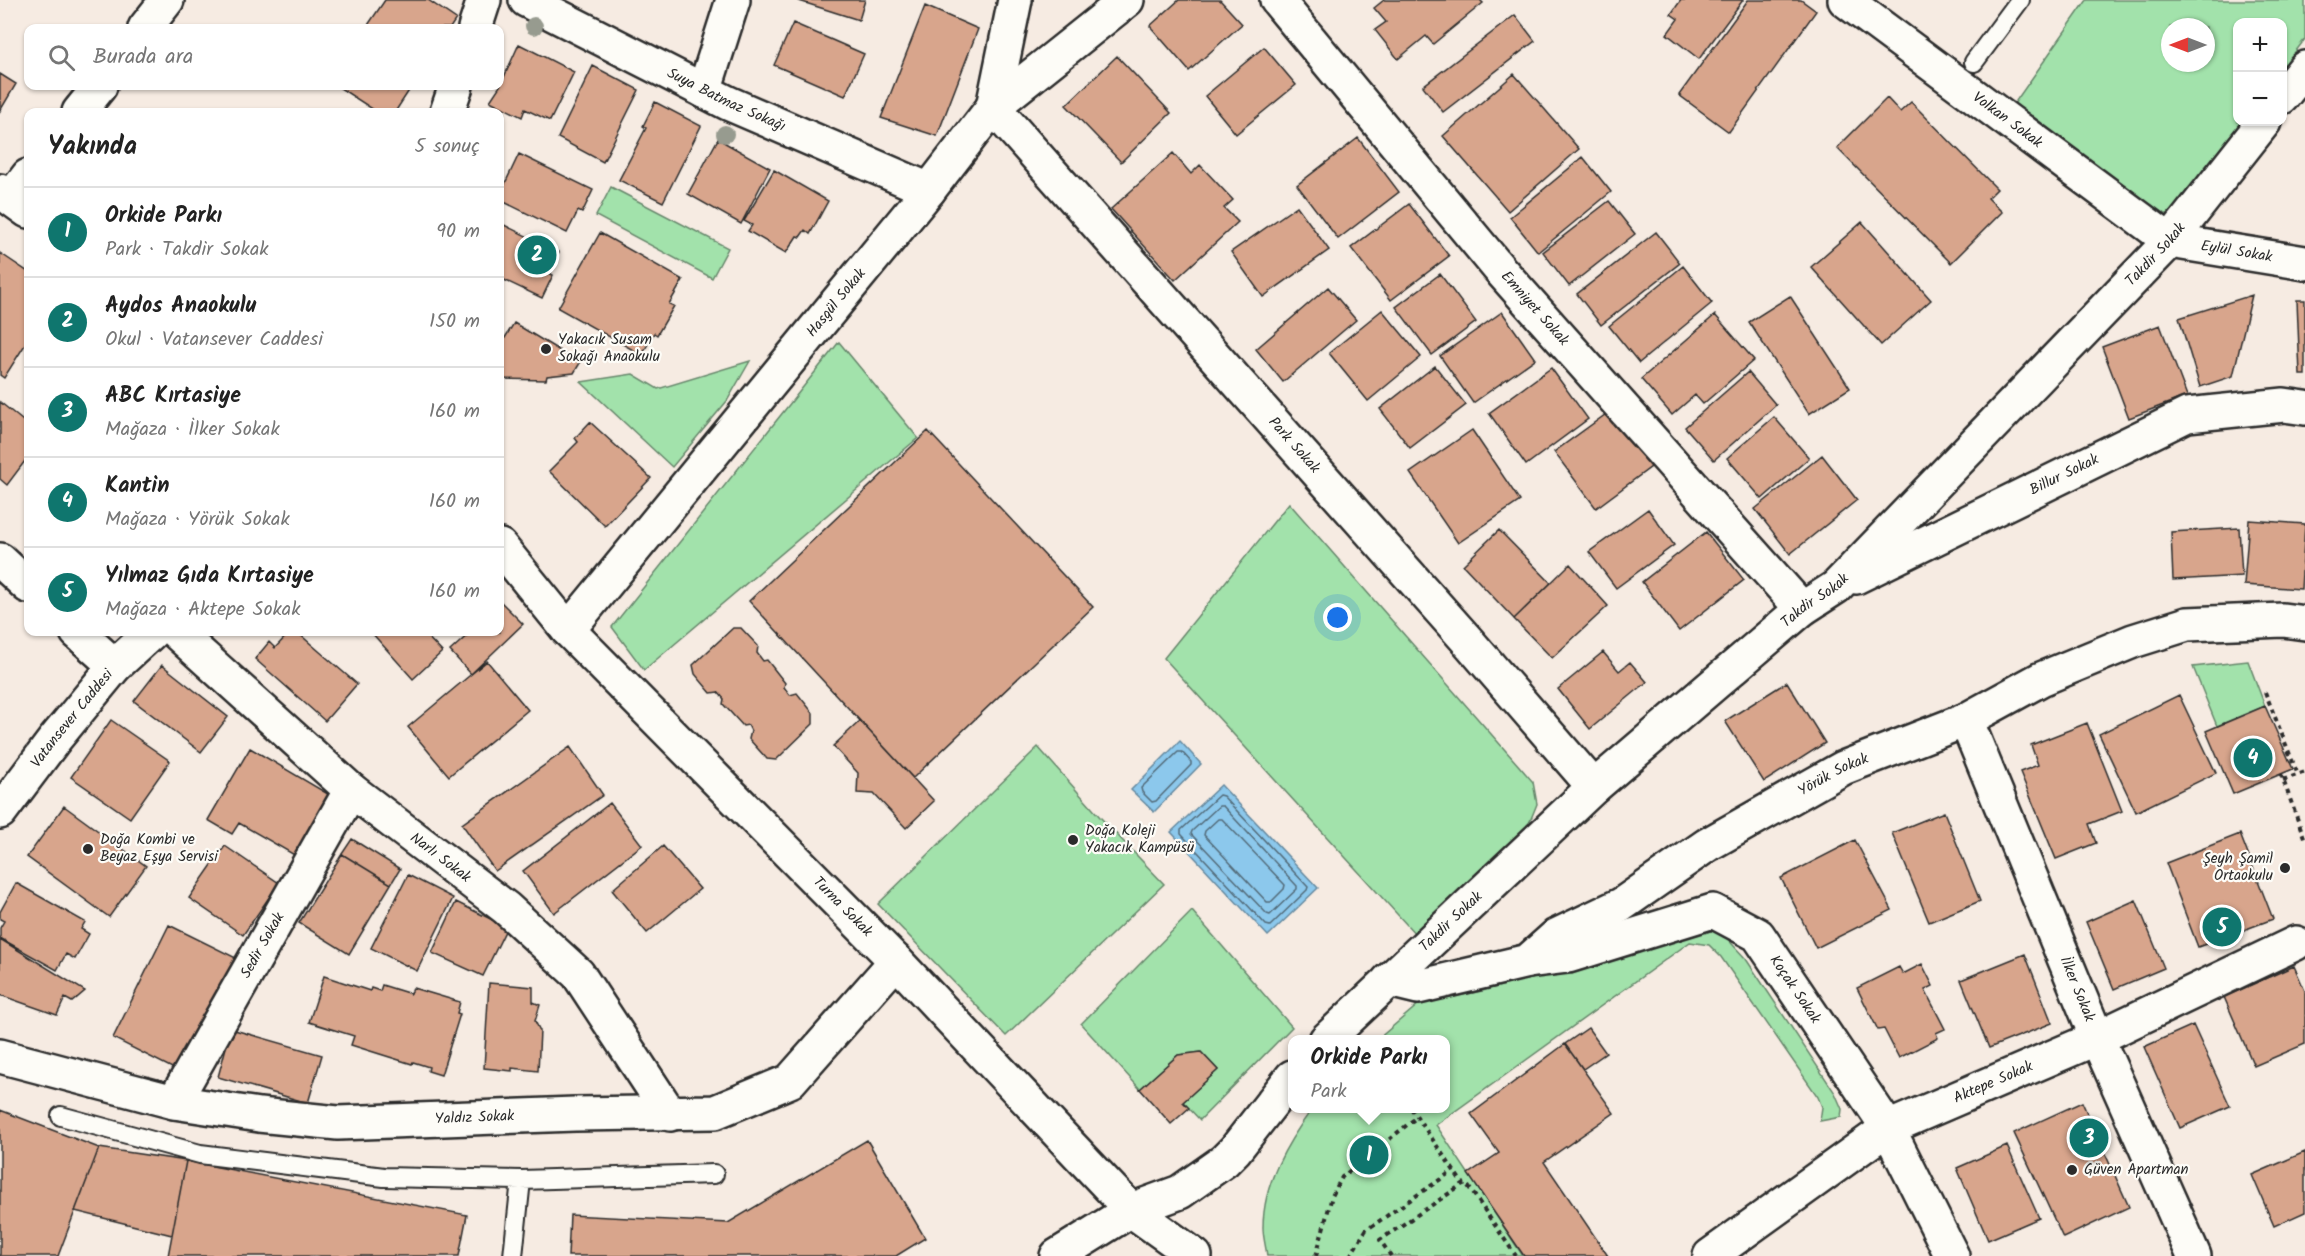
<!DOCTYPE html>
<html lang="tr">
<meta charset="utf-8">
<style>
body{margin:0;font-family:Kalam,sans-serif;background:#f6f6f6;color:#222}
.controls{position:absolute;right:18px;top:18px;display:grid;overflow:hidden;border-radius:12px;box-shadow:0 2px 4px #0004}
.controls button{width:54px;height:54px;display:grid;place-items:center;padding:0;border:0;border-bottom:2px solid #e0e0e0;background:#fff;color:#222;font:30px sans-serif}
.compass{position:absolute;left:2161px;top:18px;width:54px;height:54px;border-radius:50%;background:#fff;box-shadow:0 2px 4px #0004;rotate:270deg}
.you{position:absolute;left:1338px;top:618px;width:21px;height:21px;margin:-15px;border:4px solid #fff;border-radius:50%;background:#1a73e8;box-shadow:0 0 0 9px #1a73e833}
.badge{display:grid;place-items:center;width:39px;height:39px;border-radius:50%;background:#0f766e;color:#fff;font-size:20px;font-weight:700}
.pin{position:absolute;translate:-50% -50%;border:3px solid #fff;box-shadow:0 2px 6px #0006}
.popup{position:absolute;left:1288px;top:1035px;width:162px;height:78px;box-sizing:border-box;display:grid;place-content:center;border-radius:12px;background:#fff;filter:drop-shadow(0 2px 4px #0005);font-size:20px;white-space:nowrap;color:#767676}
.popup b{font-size:22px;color:#222}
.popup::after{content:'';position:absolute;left:50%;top:100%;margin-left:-12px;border:12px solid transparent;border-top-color:#fff}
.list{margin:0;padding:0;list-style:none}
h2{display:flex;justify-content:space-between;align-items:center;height:78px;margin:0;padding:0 24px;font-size:26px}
h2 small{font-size:20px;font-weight:400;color:#767676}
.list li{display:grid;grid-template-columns:39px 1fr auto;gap:18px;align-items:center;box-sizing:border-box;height:90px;padding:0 24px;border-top:2px solid #e0e0e0}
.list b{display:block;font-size:22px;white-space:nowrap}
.list p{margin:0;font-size:20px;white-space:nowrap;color:#767676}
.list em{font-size:20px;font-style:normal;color:#767676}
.icon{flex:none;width:33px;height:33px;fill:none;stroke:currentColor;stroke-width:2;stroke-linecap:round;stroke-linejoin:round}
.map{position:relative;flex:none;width:2305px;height:1256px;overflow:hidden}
.search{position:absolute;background:#fff;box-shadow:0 2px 4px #0004;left:24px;top:24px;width:480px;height:66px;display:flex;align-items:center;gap:15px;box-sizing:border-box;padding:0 21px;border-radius:12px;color:#767676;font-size:22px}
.panel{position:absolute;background:#fff;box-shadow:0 2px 4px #0004;left:24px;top:108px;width:480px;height:528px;border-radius:12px}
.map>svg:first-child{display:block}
</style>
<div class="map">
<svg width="2305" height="1256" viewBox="0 0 2305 1256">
<rect width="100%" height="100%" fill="#f6ebe2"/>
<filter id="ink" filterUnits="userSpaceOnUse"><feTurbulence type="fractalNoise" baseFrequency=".0167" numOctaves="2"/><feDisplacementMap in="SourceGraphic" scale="12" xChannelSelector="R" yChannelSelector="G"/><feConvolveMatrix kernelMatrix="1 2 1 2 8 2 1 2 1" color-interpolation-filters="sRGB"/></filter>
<g filter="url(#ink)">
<path fill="#a2e2ab" stroke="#66866b" stroke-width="1.5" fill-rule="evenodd" d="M2087 0H2305V39L2283 68 2282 22H2238V122H2243L2180 205 2170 214H2157L2011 108ZM2170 27H2206V63H2170Z
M611 187 728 248 712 278 596 216Z
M839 342 918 438 644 670 612 627Z
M750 361 727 401 672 467 581 382 633 374 658 389Z
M1289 503 1533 782 1537 804 1526 831 1417 936 1164 658Z
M2248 661 2265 706 2217 726 2193 667Z
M1038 747 1100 817 1164 884 1006 1036 878 904Z
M1192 911 1292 1027 1200 1120 1183 1102 1218 1070 1201 1052 1178 1055 1140 1089 1081 1024Z
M1710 927 1722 933 1746 959 1835 1093 1842 1109 1841 1117 1820 1121 1822 1107 1818 1097 1721 957 1709 945 1690 942 1436 1125 1523 1256H1267C1266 1247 1263 1237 1263 1228 1263 1183 1287 1143 1312 1109L1446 1108V1040L1378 1039 1419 1004 1482 991 1632 951Z"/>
<path fill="#8cc8ec" stroke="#65899f" stroke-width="1.5" d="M1180 741 1201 764 1154 812 1131 790Z
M1221 785 1318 888 1268 936 1171 832Z"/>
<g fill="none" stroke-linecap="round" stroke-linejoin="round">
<path stroke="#526a78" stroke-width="1.5" d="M1178 752H1182L1191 762V765L1156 801 1152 802 1142 792 1141 788Z
M1219 795 1223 796 1308 887 1307 890 1270 926 1266 925 1181 834V830Z
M1219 806H1223L1297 886V889L1270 915 1267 914 1191 834 1192 831Z
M1218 819H1222L1285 885 1284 889 1271 902H1267L1204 835 1205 831Z"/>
</g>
<path fill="#d8a58c" stroke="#2b2b2b" stroke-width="1.5" d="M385 0H428L456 19 450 28H366Z
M796 0H865L859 20Z
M1179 0H1220L1242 24 1189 71 1150 26Z
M1384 0H1480L1483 3 1433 44 1426 36 1398 59 1375 30 1386 22 1374 8Z
M1681 0H1743L1699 59 1667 34 1678 19 1671 14Z
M1748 0H1801L1816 11 1729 132 1679 95Z
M925 6 978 29 937 136 881 118Z
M1515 15 1535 41 1443 112 1423 86Z
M793 23 864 54 845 96 774 65Z
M519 44 574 72 550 121 525 109 522 117 490 101 500 86Z
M1264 47 1296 85 1236 134 1205 96Z
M1117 56 1171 113 1121 162 1066 105Z
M593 66 639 90 603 162 558 138Z
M0 74 16 84 0 111Z
M1514 74 1579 149 1508 211 1443 136Z
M337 86H412L395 112H377Z
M1887 98 1900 112 1911 102 1997 189 1988 198 2002 212 1951 263 1837 148Z
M655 102 701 126 663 202 619 180 646 128 643 126Z
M1358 138 1399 192 1338 239 1297 185Z
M718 139 770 168 741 224 688 194Z
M1173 153 1191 174 1200 165 1233 200 1224 208 1238 222 1175 280 1111 209Z
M519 154 593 190 582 213 578 211 567 233 500 200V194Z
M1583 157 1611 192 1538 252 1510 217Z
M774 170 828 201 810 234 805 230 800 237 797 236 786 253 748 231 752 225 744 221Z
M1609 201 1635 234 1569 286 1543 252Z
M1409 204 1449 256 1391 300 1351 248Z
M1297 206 1329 250 1263 297 1231 252Z
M1862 222 1931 300 1881 345 1811 267Z
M500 223 559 252 549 273 553 275 542 298 500 278Z
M1656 232 1680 263 1601 325 1577 294Z
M600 233 683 280 669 304 674 306 657 335 654 333 642 355 558 308Z
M0 253 28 272V340L4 378 0 375Z
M1683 266 1712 303 1639 363 1609 326Z
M1440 274 1476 322 1432 355 1396 307Z
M1328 287 1356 320 1283 382 1256 349Z
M2252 295 2233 376 2200 387 2179 318Z
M1790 296 1850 388 1809 414 1749 322Z
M2297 300H2305V375H2300Z
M1382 310 1421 357 1368 401 1329 353Z
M1502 312 1535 359 1473 403 1440 356Z
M1715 315 1754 360 1703 404 1695 395 1672 415 1641 379Z
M514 323 580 363 574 373 547 376 546 380 500 379V346Z
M2160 325 2187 396 2129 418 2102 347Z
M1435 366 1466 405 1410 448 1380 409Z
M1551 368 1588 419 1526 465 1489 413Z
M1748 372 1776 405 1714 460 1685 427Z
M0 402 28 425V457L7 485 0 479Z
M1609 412 1651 467 1596 508 1554 452Z
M1774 417 1809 458 1762 499 1727 458Z
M590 422 651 478 605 526 549 471 578 442 575 438Z
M1472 430 1520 501 1458 543 1410 473Z
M928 431 1093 607 913 778 749 601Z
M1822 455 1857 500 1790 554 1755 509Z
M1648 509 1674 545 1616 588 1589 552Z
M2249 520 2305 524 2301 589 2244 585Z
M2239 528 2242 576 2173 580 2171 532Z
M1499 530 1551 583 1514 619 1463 565Z
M1706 532 1744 580 1679 631 1642 582Z
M1570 564 1608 606 1552 658 1514 619Z
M501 602 523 624 471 674 450 651 471 632H500V604Z
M733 628H741L758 646 757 653 763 661 767 660 785 683 784 687 790 695 797 693 813 713V724L776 760 767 759 749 739 751 731 748 725 743 726 723 704 724 699 718 692 711 693 695 674 693 665Z
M290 632H297L357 684 325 721 255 659 269 642 275 648Z
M371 632H423L442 652 413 679Z
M1603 652 1619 671 1630 662 1647 682 1590 729 1558 689Z
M487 661 528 710 449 776 408 727Z
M162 665 228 717 201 752 134 701Z
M1787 682 1825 743 1764 782 1725 721Z
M2179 695 2216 773 2136 812 2099 734Z
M2265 706 2293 769 2233 794 2206 731Z
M111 720 170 761 130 818 71 777Z
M860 721 934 801 906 828 874 794 857 793 858 773 833 746Z
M2087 723 2122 811 2089 824 2096 843 2056 859 2020 772 2038 765 2031 745Z
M570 747 603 795 495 871 462 824Z
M250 748 338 800 303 860 239 823 232 834 208 820Z
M610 803 642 845 554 913 523 871Z
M64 806 146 866 109 917 27 857Z
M1944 812 1980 901 1929 922 1892 833Z
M2240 834 2273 919 2198 947 2166 863Z
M352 839 400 869 391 884 342 854Z
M1855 840 1892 910 1816 948 1781 878Z
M225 846 279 883 243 935 189 898Z
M663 846 700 889 647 933 612 890Z
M342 854 391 884 349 954 299 923Z
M408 875 453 898 417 971 371 948Z
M16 883 85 922 81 929 89 934 75 959 66 954 57 970 0 938V928L4 921 0 919V912Z
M2136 900 2164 968 2114 989 2086 922Z
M456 902 507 927 483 976 432 953Z
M169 925 238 959 182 1073 113 1038Z
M0 939 85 991 72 1002 65 998 57 1015 0 995Z
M2025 954 2052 1023 1989 1048 1961 980Z
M1922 964 1933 986 1925 990 1945 1029 1936 1033 1938 1038 1899 1058 1884 1029 1878 1030 1857 988 1899 967 1903 974Z
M2294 966 2305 991V1044L2254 1066 2224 997Z
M324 976 370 991 371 988 380 991 382 985 411 994 413 988 460 1002 457 1013 460 1014 441 1075 428 1071 429 1067 413 1062 412 1064 351 1045 354 1036 309 1022Z
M489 983 533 987V1002L540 1005 535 1021 540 1031 538 1071 512 1068V1071L484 1068Z
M2193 1025 2230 1106 2180 1128 2144 1047Z
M1588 1028 1606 1053 1583 1069 1565 1044Z
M231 1029 322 1055 308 1103 218 1077Z
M1565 1044 1614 1113 1544 1162 1608 1256H1524L1468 1174 1499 1153 1471 1114Z
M1201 1052 1218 1070 1183 1102 1189 1108 1171 1124 1140 1089 1178 1055Z
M2082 1102 2129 1207 2063 1238 2014 1133Z
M0 1110 99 1148 58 1256H0Z
M867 1140 925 1238 896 1256H568L570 1215 728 1223Z
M2007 1146 2039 1218 1988 1240 1957 1168Z
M99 1148 186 1161 172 1235 75 1211Z
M2305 1152V1212L2274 1226 2252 1175Z
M186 1161 467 1215 459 1256H168Z"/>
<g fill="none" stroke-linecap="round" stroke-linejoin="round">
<defs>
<path id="service" d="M1974 62 2020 0
M61 1116 200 1154 384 1177 521 1180 714 1174
M513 1256 521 1180"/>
<g id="minor">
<path id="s1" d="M526 0 728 103 929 190"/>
<path id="s2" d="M1015 0 993 107 1466 639 1594 787"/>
<path id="s3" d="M1277 0 1502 272 1802 609"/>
<path id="s4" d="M1845 0 2170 241 2305 263"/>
<path d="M145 28 167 0"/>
<path d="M704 91 733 0"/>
<path d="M2282 97 2305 68"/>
<path d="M79 112 100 86"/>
<path d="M0 191 28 211"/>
<path d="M11 198 28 176"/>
<path id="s5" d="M500 546 568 630 896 961 1131 1210 1195 1256"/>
<path d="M0 560 28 586"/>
<path id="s6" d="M1856 577 2187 415 2284 405 2305 408"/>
<path id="s7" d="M568 630 929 190 993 107 1127 0"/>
<path d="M77 632 115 666"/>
<path id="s8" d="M176 632 351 790 506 908 578 974 670 1114"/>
<path id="s9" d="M1966 720 2097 1038 2194 1256"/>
<path id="s10" d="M1528 961 1568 956 1713 911 1758 935 1888 1128 1952 1256"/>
<path id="s11" d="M1389 980 1418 987 1528 961 1556 936 1621 905 1707 845 1843 768 1966 720 2041 679 2133 641 2187 624 2283 620 2305 623"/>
<path id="s12" d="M1326 1040 1594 787 1802 609 1836 587 2170 241 2264 122"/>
<path id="s13" d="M0 1056 174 1102 259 1115 338 1123 575 1114 715 1112 790 1081 896 961"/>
<path id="s14" d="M174 1102 351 790"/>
<path d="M1057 1256 1131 1210 1180 1192 1224 1161 1235 1150 1292 1077"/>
<path id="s15" d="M1710 1256 1888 1128 2097 1038 2296 943"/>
</g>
<g id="secondary">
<path d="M475 28 484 0"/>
<path d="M447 112 456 86"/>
<path id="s16" d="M0 812 55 739 115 666 152 632"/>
</g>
</defs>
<use href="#service" stroke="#2b2b2b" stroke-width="22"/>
<use href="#minor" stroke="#2b2b2b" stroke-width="38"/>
<use href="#secondary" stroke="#2b2b2b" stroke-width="38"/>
<path stroke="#2b2b2b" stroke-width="4" stroke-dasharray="4.5 4.5" stroke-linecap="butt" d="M2265 692 2298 775
M2281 774 2305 840
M2283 780 2305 772
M1411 1108 1463 1184 1466 1183 1516 1256
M1316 1256 1332 1196 1342 1177 1417 1117
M1350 1256 1366 1230 1454 1170
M1391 1256 1380 1240 1463 1184"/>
<use href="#service" stroke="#fdfcf7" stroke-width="18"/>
<use href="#minor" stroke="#fdfcf7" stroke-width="33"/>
<use href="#secondary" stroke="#fdfcf7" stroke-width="33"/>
</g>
<g fill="#979b8f">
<circle cx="534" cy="26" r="9"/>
<circle cx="725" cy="134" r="9"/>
</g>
</g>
<g fill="#2b2b2b" stroke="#fdfcf7" stroke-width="2">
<circle cx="546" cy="349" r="6"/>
<circle cx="1073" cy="840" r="6"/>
<circle cx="88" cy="849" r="6"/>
<circle cx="2285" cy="868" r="6"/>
<circle cx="2072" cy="1170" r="6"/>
</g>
<g text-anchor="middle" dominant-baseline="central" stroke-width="4.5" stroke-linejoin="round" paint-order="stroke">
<g font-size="15" fill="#2b2b2b" stroke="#fdfcf7">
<text stroke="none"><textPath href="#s1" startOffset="224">Suya Batmaz Sokağı</textPath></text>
<text stroke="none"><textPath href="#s4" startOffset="202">Volkan Sokak</textPath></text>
<text stroke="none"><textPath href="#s4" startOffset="472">Eylül Sokak</textPath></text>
<text stroke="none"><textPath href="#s12" startOffset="1144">Takdir Sokak</textPath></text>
<text stroke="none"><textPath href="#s7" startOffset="423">Hasgül Sokak</textPath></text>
<text stroke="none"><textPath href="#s3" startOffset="402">Emniyet Sokak</textPath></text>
<text stroke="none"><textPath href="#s2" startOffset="562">Park Sokak</textPath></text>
<text stroke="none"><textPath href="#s6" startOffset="232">Billur Sokak</textPath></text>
<text stroke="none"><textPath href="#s12" startOffset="658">Takdir Sokak</textPath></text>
<text stroke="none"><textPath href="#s16" startOffset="118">Vatansever Caddesi</textPath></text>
<text stroke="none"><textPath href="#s11" startOffset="502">Yörük Sokak</textPath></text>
<text stroke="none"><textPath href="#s8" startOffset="348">Narlı Sokak</textPath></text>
<text stroke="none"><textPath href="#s5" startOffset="498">Turna Sokak</textPath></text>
<text stroke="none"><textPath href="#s12" startOffset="172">Takdir Sokak</textPath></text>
<text stroke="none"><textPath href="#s14" startOffset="180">Sedir Sokak</textPath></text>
<text stroke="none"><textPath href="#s9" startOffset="291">İlker Sokak</textPath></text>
<text stroke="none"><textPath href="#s10" startOffset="309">Koçak Sokak</textPath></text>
<text stroke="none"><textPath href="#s15" startOffset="334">Aktepe Sokak</textPath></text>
<text stroke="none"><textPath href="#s13" startOffset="482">Yaldız Sokak</textPath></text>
</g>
<g font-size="15" fill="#2b2b2b" stroke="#fdfcf7" text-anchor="start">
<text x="558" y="340">Yakacık Susam<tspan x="558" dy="17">Sokağı Anaokulu</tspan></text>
<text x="1085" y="831">Doğa Koleji<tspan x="1085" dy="17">Yakacık Kampüsü</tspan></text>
<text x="100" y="840">Doğa Kombi ve<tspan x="100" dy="17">Beyaz Eşya Servisi</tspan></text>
<text x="2273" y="859" text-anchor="end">Şeyh Şamil<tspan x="2273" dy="17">Ortaokulu</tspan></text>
<text x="2084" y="1170">Güven Apartman</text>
</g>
</g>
</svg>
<div class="controls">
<button>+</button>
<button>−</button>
</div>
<svg class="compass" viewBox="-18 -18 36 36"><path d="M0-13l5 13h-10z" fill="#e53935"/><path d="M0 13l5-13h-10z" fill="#767676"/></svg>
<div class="you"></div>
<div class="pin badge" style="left:1369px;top:1155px">1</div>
<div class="popup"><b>Orkide Parkı</b>Park</div>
<div class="pin badge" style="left:537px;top:255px">2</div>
<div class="pin badge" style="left:2089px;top:1138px">3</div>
<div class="pin badge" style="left:2253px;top:758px">4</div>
<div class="pin badge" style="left:2222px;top:927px">5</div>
<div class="search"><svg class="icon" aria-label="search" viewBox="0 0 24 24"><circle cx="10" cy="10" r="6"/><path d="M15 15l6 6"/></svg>Burada ara</div>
<section class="panel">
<h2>Yakında<small>5 sonuç</small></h2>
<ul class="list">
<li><span class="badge">1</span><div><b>Orkide Parkı</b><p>Park · Takdir Sokak</p></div><em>90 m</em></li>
<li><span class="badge">2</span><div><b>Aydos Anaokulu</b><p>Okul · Vatansever Caddesi</p></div><em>150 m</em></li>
<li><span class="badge">3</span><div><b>ABC Kırtasiye</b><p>Mağaza · İlker Sokak</p></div><em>160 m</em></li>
<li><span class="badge">4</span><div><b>Kantin</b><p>Mağaza · Yörük Sokak</p></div><em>160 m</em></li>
<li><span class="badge">5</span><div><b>Yılmaz Gıda Kırtasiye</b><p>Mağaza · Aktepe Sokak</p></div><em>160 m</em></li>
</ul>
</section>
</div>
